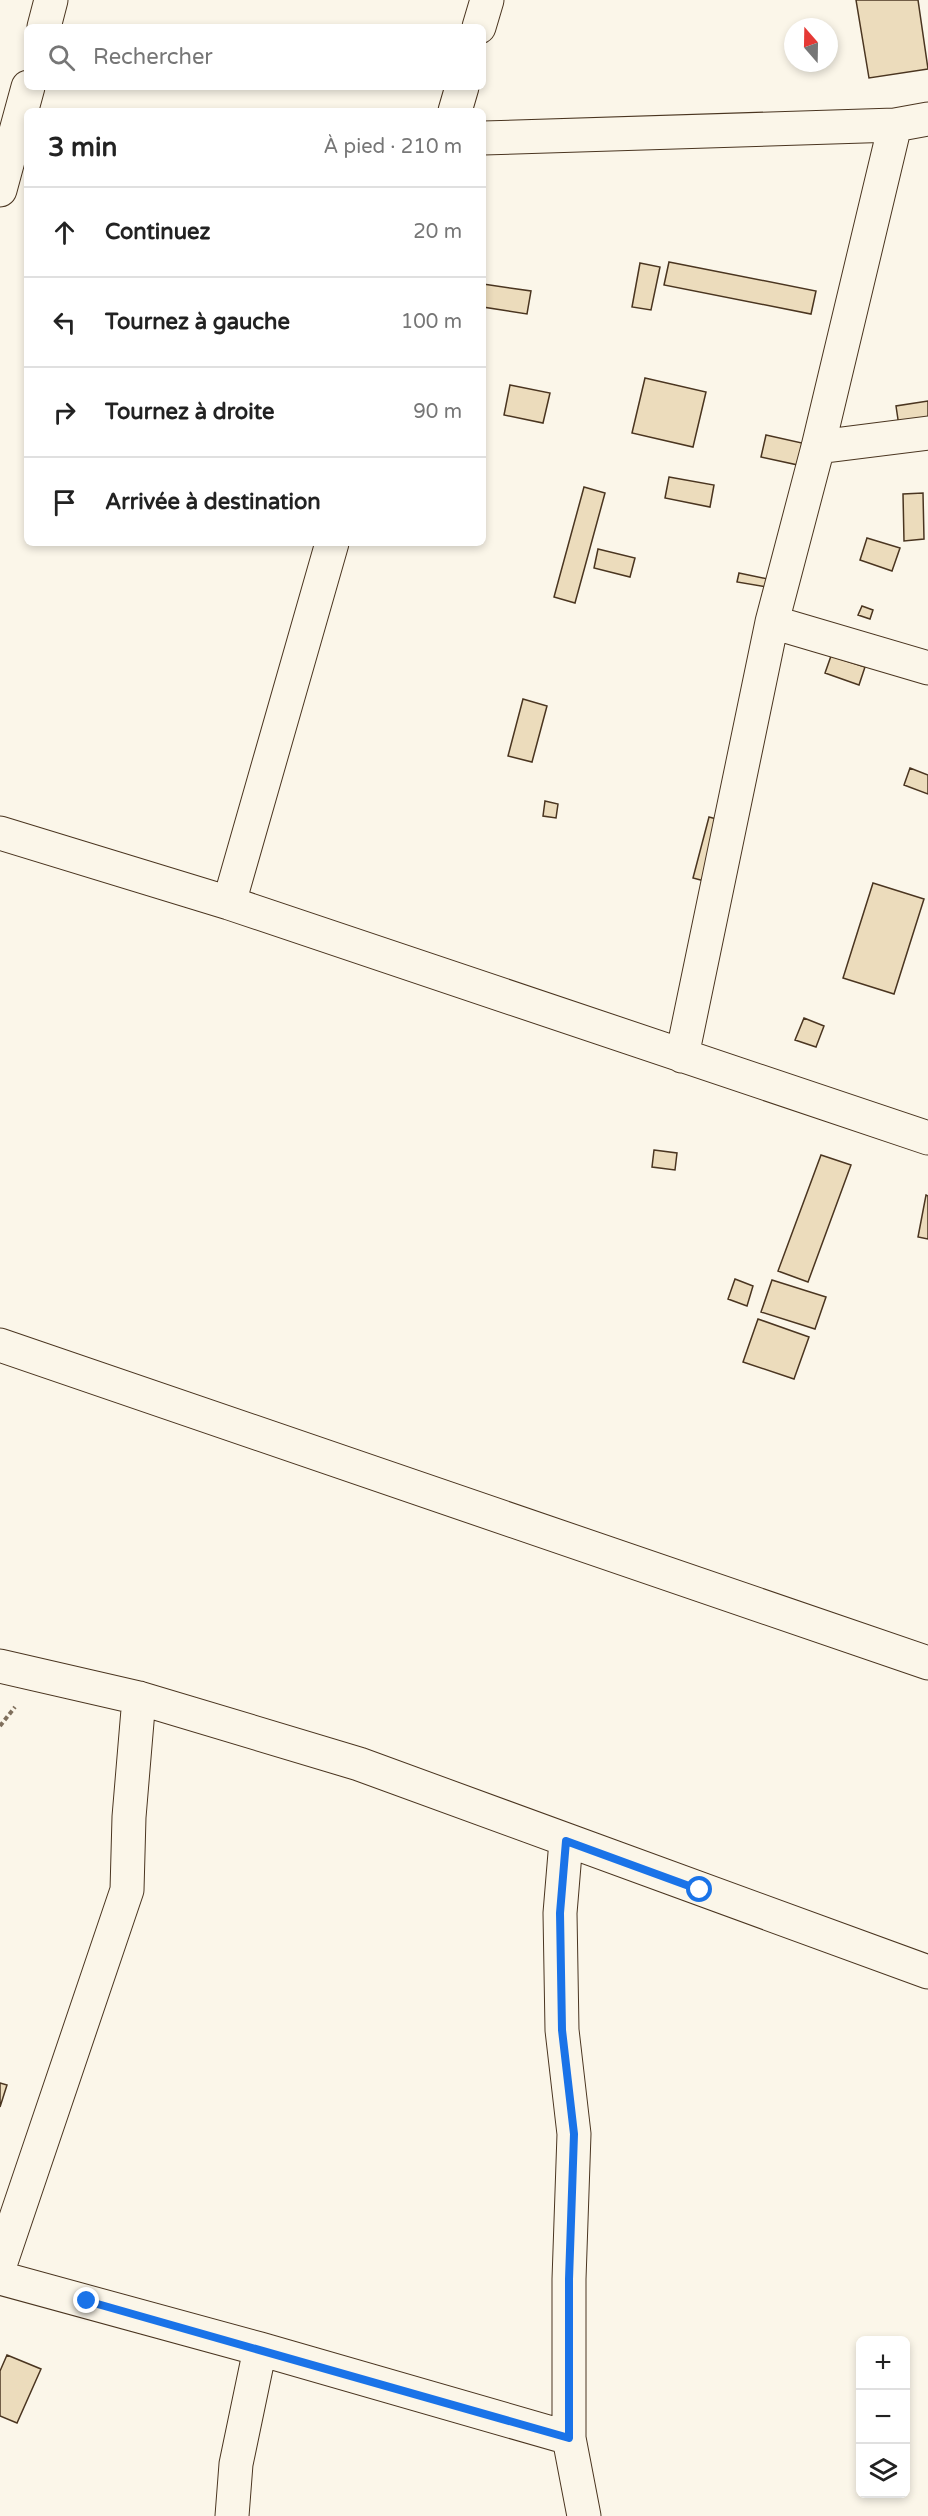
<!DOCTYPE html>
<html lang="fr">
<meta charset="utf-8">
<style>
body{margin:0;font-family:"Varela Round",sans-serif;background:#f6f6f6;color:#222}
.controls{position:absolute;right:18px;bottom:18px;display:grid;overflow:hidden;border-radius:9px;box-shadow:0 3px 9px #0003}
.controls button{width:54px;height:54px;display:grid;place-items:center;padding:0;border:0;border-bottom:2px solid #e0e0e0;background:#fff;color:#222;font:30px sans-serif}
.compass{position:absolute;left:784px;top:18px;width:54px;height:54px;border-radius:50%;background:#fff;box-shadow:0 3px 9px #0003;rotate:340deg}
.stop{position:absolute;width:18px;height:18px;margin:-14px;border:4px solid #1a73e8;border-radius:50%;background:#fff}
.stop.end{background:#1a73e8;border-color:#fff;box-shadow:0 2px 6px #0008}
.list{margin:0;padding:0;list-style:none}
h2{display:flex;justify-content:space-between;align-items:center;height:78px;margin:0;padding:0 24px;font-size:26px}
h2 small{font-size:20px;font-weight:400;color:#767676}
.list li{display:grid;grid-template-columns:39px 1fr auto;gap:18px;align-items:center;box-sizing:border-box;height:90px;padding:0 24px;border-top:2px solid #e0e0e0}
.list b{display:block;font-size:22px;white-space:nowrap}
.list em{font-size:20px;font-style:normal;color:#767676}
.icon{flex:none;width:33px;height:33px;fill:none;stroke:currentColor;stroke-width:2;stroke-linecap:round;stroke-linejoin:round}
.map{position:relative;flex:none;width:928px;height:2516px;overflow:hidden}
.search{position:absolute;background:#fff;box-shadow:0 3px 9px #0003;left:24px;top:24px;width:462px;height:66px;display:flex;align-items:center;gap:15px;box-sizing:border-box;padding:0 21px;border-radius:9px;color:#767676;font-size:22px}
.panel{position:absolute;background:#fff;box-shadow:0 3px 9px #0003;left:24px;top:108px;width:462px;height:438px;border-radius:9px}
.map>svg:first-child{display:block}
</style>
<div class="map">
<svg width="928" height="2516" viewBox="0 0 928 2516">
<rect width="100%" height="100%" fill="#fbf6e9"/>
<path fill="#ecdcbc" stroke="#4a3520" stroke-width="1.5" d="M856 0H918L928 69 869 78Z
M669 262 816 291 811 314 664 285Z
M640 263 660 267 651 310 632 307Z
M483 284 531 291 527 314 483 307Z
M645 378 706 392 693 447 632 433Z
M510 385 550 393 543 423 504 415Z
M928 401V428L900 433 896 406Z
M766 435 802 443 798 465 761 457Z
M669 477 714 485 710 507 665 498Z
M584 487 605 493 575 603 554 597Z
M923 493 924 539 904 541 903 494Z
M867 538 900 548 892 571 860 560Z
M598 549 635 558 630 577 594 568Z
M739 573 768 579 767 587 737 582Z
M862 606 873 610 870 619 858 615Z
M831 656 865 667 859 685 825 673Z
M523 699 547 706 532 762 508 756Z
M910 768 928 775V794L904 785Z
M545 801 558 804 556 818 543 816Z
M709 817 728 822 712 883 693 878Z
M873 883 924 899 894 994 843 978Z
M804 1018 824 1026 816 1047 795 1040Z
M654 1150 677 1153 675 1170 652 1167Z
M821 1155 851 1165 808 1282 778 1271Z
M926 1195 928 1196V1239L918 1237Z
M735 1279 753 1286 747 1306 728 1299Z
M772 1280 826 1297 815 1329 761 1312Z
M758 1319 809 1337 794 1379 743 1362Z
M0 2083 7 2085 0 2107Z
M7 2355 41 2369 17 2423 0 2416V2371Z"/>
<g fill="none" stroke-linecap="round" stroke-linejoin="round">
<defs>
<path id="street" d="M44 27 51 0
M479 27 487 0
M455 111 462 87
M483 138 895 125 928 119
M0 190 28 87
M818 447 928 433
M772 622 928 668
M0 833 229 903 928 1138
M229 903 332 543
M682 1056 772 622 818 447 895 125
M0 1345 928 1663
M0 1666 139 1698 359 1764 928 1972
M566 1841 560 1913 562 2030 574 2134 569 2279V2438L584 2516
M0 2265 127 1890 129 1817 139 1698
M0 2278 260 2349 569 2438
M232 2516 236 2464 260 2349"/>
</defs>
<use href="#street" stroke="#4a3520" stroke-width="35"/>
<path stroke="#7f6f5c" stroke-width="4" stroke-dasharray="4.5 3" stroke-linecap="butt" d="M0 1726 15 1707"/>
<use href="#street" stroke="#fbf6e9" stroke-width="33"/>
</g>
<g fill="none" stroke-linecap="round" stroke-linejoin="round">
<path stroke="#1a73e8" stroke-width="8" d="M87 2301 569 2438V2279L574 2134 562 2030 560 1913 566 1841 700 1890"/>
</g>
</svg>
<div class="controls">
<button>+</button>
<button>−</button>
<button><svg class="icon" aria-label="layers" viewBox="0 0 24 24"><path d="M12 4l9 5-9 5-9-5zM3 14l9 5 9-5"/></svg></button>
</div>
<svg class="compass" viewBox="-18 -18 36 36"><path d="M0-13l5 13h-10z" fill="#e53935"/><path d="M0 13l5-13h-10z" fill="#767676"/></svg>
<div class="stop" style="left:700px;top:1890px"></div>
<div class="stop end" style="left:87px;top:2301px"></div>
<div class="search"><svg class="icon" aria-label="search" viewBox="0 0 24 24"><circle cx="10" cy="10" r="6"/><path d="M15 15l6 6"/></svg>Rechercher</div>
<section class="panel">
<h2>3 min<small>À pied · 210 m</small></h2>
<ul class="list">
<li><svg class="icon" aria-label="ahead" viewBox="0 0 24 24"><path d="M12 20V5M6 11l6-6 6 6"/></svg><div><b>Continuez</b></div><em>20 m</em></li>
<li><svg class="icon" aria-label="left" viewBox="0 0 24 24"><path d="M17 20v-9H6M10 6l-5 5 5 5"/></svg><div><b>Tournez à gauche</b></div><em>100 m</em></li>
<li><svg class="icon" aria-label="right" viewBox="0 0 24 24"><path d="M7 20v-9h11M14 6l5 5-5 5"/></svg><div><b>Tournez à droite</b></div><em>90 m</em></li>
<li><svg class="icon" aria-label="arrive" viewBox="0 0 24 24"><path d="M6 21V4h12l-3 4 3 4H6"/></svg><div><b>Arrivée à destination</b></div></li>
</ul>
</section>
</div>
